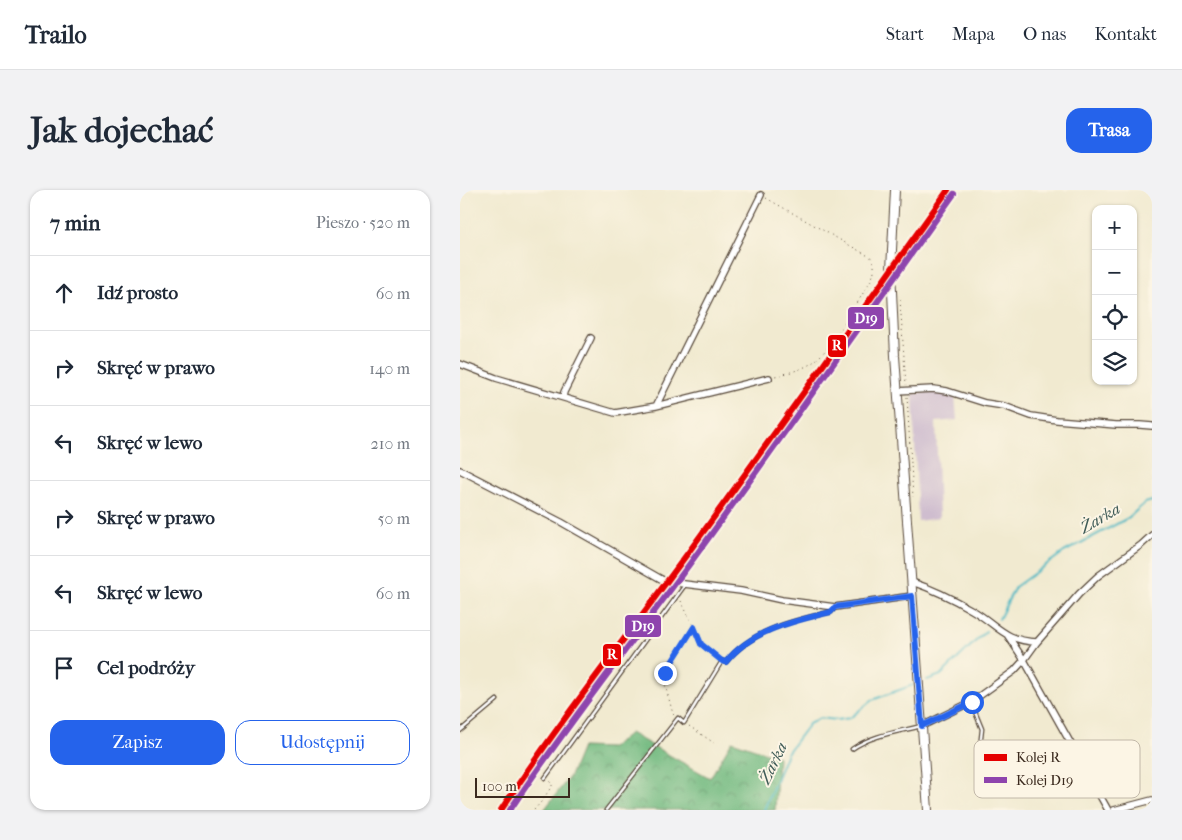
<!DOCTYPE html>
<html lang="pl">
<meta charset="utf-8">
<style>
body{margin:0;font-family:"IM FELL French Canon",serif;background:#f2f2f3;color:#1f2937}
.controls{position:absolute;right:15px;top:15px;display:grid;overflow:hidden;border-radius:10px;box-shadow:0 1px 4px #0004}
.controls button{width:45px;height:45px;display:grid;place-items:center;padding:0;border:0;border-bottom:1px solid #e0e1e3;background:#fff;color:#1f2937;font:25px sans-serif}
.scale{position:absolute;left:15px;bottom:12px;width:95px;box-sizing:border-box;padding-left:5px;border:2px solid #3b2a1e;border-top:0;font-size:14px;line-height:18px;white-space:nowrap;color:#3b2a1e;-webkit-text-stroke:4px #fcf5e5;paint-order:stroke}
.stop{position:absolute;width:15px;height:15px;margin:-11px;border:4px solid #2563eb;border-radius:50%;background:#fff}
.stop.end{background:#2563eb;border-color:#fff;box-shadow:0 1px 5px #0008}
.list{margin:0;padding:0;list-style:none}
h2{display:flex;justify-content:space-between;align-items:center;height:65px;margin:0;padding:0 20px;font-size:21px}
h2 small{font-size:16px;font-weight:400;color:#747a83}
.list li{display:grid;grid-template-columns:32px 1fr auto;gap:15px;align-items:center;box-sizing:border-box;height:75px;padding:0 20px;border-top:1px solid #e0e1e3}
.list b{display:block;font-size:19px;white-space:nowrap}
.list em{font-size:16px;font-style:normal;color:#747a83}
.actions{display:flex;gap:10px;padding:15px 20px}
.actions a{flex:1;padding:11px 0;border:1px solid #2563eb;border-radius:15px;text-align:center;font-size:18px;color:#2563eb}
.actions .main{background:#2563eb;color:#fff}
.icon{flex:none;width:28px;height:28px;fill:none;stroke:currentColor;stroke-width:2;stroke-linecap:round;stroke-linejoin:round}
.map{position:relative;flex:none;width:692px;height:620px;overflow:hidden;border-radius:15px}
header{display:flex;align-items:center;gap:30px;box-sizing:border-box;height:70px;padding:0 25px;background:#fff;border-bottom:1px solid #e0e1e3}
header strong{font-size:24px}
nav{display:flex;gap:28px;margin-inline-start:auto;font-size:18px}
.intro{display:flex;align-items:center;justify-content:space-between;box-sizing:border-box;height:120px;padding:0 30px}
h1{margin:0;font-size:35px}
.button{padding:12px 22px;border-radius:15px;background:#2563eb;color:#fff;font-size:18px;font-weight:700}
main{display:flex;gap:30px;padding:0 30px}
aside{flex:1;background:#fff;border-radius:15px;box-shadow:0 1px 4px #0004}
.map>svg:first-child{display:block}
</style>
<header>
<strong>Trailo</strong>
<nav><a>Start</a><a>Mapa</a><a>O nas</a><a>Kontakt</a></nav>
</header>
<div class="intro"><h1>Jak dojechać</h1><a class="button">Trasa</a></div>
<main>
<aside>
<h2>7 min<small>Pieszo · 520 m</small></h2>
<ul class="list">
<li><svg class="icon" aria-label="ahead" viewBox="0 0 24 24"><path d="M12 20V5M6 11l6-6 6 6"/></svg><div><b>Idź prosto</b></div><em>60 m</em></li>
<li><svg class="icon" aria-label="right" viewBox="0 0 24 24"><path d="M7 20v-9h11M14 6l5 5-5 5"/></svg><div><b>Skręć w prawo</b></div><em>140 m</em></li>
<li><svg class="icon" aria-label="left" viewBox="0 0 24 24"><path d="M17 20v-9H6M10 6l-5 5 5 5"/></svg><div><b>Skręć w lewo</b></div><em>210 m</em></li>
<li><svg class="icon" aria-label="right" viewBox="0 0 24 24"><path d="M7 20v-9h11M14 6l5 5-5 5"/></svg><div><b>Skręć w prawo</b></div><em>50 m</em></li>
<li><svg class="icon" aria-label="left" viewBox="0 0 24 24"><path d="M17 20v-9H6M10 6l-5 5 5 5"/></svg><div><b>Skręć w lewo</b></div><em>60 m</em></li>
<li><svg class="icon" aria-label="arrive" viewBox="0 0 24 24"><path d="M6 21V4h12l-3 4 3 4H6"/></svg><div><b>Cel podróży</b></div></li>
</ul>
<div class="actions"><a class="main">Zapisz</a><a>Udostępnij</a></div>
</aside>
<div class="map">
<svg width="692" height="620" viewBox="0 0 692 620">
<defs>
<pattern id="forest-crowns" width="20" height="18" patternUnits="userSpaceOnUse" patternTransform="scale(1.25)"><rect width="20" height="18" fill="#72ba80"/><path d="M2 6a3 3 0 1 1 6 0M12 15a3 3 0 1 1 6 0" fill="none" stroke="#5f9768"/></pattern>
</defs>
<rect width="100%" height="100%" fill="#fcf5e5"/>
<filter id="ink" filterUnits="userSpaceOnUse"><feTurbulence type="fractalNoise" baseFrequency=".02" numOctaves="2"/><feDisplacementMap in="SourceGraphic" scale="10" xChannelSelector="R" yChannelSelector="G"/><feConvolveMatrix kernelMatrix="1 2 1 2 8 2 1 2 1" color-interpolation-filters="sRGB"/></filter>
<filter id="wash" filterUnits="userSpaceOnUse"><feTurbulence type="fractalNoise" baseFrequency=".0096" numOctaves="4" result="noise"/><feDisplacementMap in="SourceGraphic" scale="20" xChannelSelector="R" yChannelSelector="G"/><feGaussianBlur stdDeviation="1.12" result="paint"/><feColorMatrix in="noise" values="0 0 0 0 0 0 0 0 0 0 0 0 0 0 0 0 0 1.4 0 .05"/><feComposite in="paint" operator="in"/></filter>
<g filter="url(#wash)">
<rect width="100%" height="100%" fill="#f1ead0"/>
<path fill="#cfbdcf" d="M474 202 485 203 495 206 497 230 476 232 479 328 458 331 453 203Z"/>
<path fill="url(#forest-crowns)" stroke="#56724f" d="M170 543 250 588 272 551 318 567 315 620H84L110 586 122 557 151 558Z"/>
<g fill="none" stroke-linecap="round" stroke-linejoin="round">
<path stroke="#4ab8c4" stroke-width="2" d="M539 429 555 397 604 362 668 328 685 313 692 311
M467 490 481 485 526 441
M304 620 327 563 349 534 360 528 377 530 390 528 412 510 453 495"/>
</g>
</g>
<g filter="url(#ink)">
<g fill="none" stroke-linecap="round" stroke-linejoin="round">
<defs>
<path id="service" d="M511 512 522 539 520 557
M0 541 37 510
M392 559C412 545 438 542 461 536
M85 588 225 395
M146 620 218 528 224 533 262 471 266 472C291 440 334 430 371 422L374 419"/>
<path id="minor" d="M0 174 36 188 155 223 196 216 309 188
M437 201 473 199 487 201 525 213 544 216 571 226 597 230 656 235H680L692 236
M103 207 104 202 131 148
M196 216 301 5
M0 280 101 332 201 389 208 392 281 401 322 410 375 417 452 406
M452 392C473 399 493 409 512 420 538 435 544 451 577 452
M548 446 564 470 648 620
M462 536 511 512 554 481 564 470 577 452 619 404 638 386 681 355 692 345
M654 620 692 610"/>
<path id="secondary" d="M435 0 431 80 435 166 468 620"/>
</defs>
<use href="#service" stroke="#564739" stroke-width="5"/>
<use href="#minor" stroke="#564739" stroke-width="8"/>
<use href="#secondary" stroke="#564739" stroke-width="10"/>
<path stroke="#564739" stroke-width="1" stroke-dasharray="1 4" stroke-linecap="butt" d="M306 8 412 68C415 76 415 82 411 90 396 114 374 157 352 173 341 180 328 183 315 186
M440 110 446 195
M447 207 453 307
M221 411 235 439 241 454 259 468
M214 525 213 524 203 487 234 437
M229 536 254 553
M74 620 82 611 93 594 88 590"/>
<use href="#service" stroke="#fff" stroke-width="2.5"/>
<use href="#minor" stroke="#fff" stroke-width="5.5"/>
<use href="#secondary" stroke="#fff" stroke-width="8"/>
<defs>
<path id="rail-1" d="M41 620C101 529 169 444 233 356 319 238 403 119 488 0"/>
<path id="rail-2" d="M50 620C109 531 176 448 239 361 325 243 409 123 494 4"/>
</defs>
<use href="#rail-1" stroke="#fcf5e5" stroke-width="10"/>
<use href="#rail-2" stroke="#fcf5e5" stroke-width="10"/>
<use href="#rail-1" stroke="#e50000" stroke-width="6"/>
<use href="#rail-2" stroke="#8e44ad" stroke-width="6"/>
</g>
</g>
<g fill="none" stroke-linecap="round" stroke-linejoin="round" filter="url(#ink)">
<path stroke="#2563eb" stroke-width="6" d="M205 483 234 437 241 454 262 471 266 472C291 440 334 431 371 422L375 417 452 406 462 536 512 512"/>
</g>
<g text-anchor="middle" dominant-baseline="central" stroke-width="4" stroke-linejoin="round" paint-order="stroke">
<g font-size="16" font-style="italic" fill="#405c58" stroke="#fcf5e5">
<text transform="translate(640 328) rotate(-30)">Żarka</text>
<text transform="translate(313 573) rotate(-64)">Żarka</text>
</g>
</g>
<rect x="514" y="550" width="166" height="58" rx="8" fill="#fcf5e5" stroke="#c2b8a9" stroke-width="1"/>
<rect x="524" y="564" width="23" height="7" fill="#e50000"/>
<rect x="524" y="587" width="23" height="6" fill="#8e44ad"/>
<g font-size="14" fill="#3b2a1e">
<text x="556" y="572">Kolej R</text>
<text x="556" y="595">Kolej D19</text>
</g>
<g stroke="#fcf5e5" stroke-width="2">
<rect x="387" y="116" width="38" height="24" rx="5" fill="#8e44ad"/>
<rect x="367" y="144" width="20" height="24" rx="5" fill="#e50000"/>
<rect x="164" y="424" width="38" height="24" rx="5" fill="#8e44ad"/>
<rect x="142" y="453" width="20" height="24" rx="5" fill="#e50000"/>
</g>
<g font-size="14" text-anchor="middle" font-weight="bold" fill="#fff">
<text x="406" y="133">D19</text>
<text x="377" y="160">R</text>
<text x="183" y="441">D19</text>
<text x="152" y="469">R</text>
</g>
</svg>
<div class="controls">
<button>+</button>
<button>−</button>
<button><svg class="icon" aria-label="locate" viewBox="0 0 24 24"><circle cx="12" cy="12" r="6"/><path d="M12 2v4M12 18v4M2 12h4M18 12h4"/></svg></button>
<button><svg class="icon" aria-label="layers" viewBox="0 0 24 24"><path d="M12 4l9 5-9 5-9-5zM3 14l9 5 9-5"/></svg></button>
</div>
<div class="scale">100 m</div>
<div class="stop" style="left:512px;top:512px"></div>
<div class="stop end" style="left:205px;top:483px"></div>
</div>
</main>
